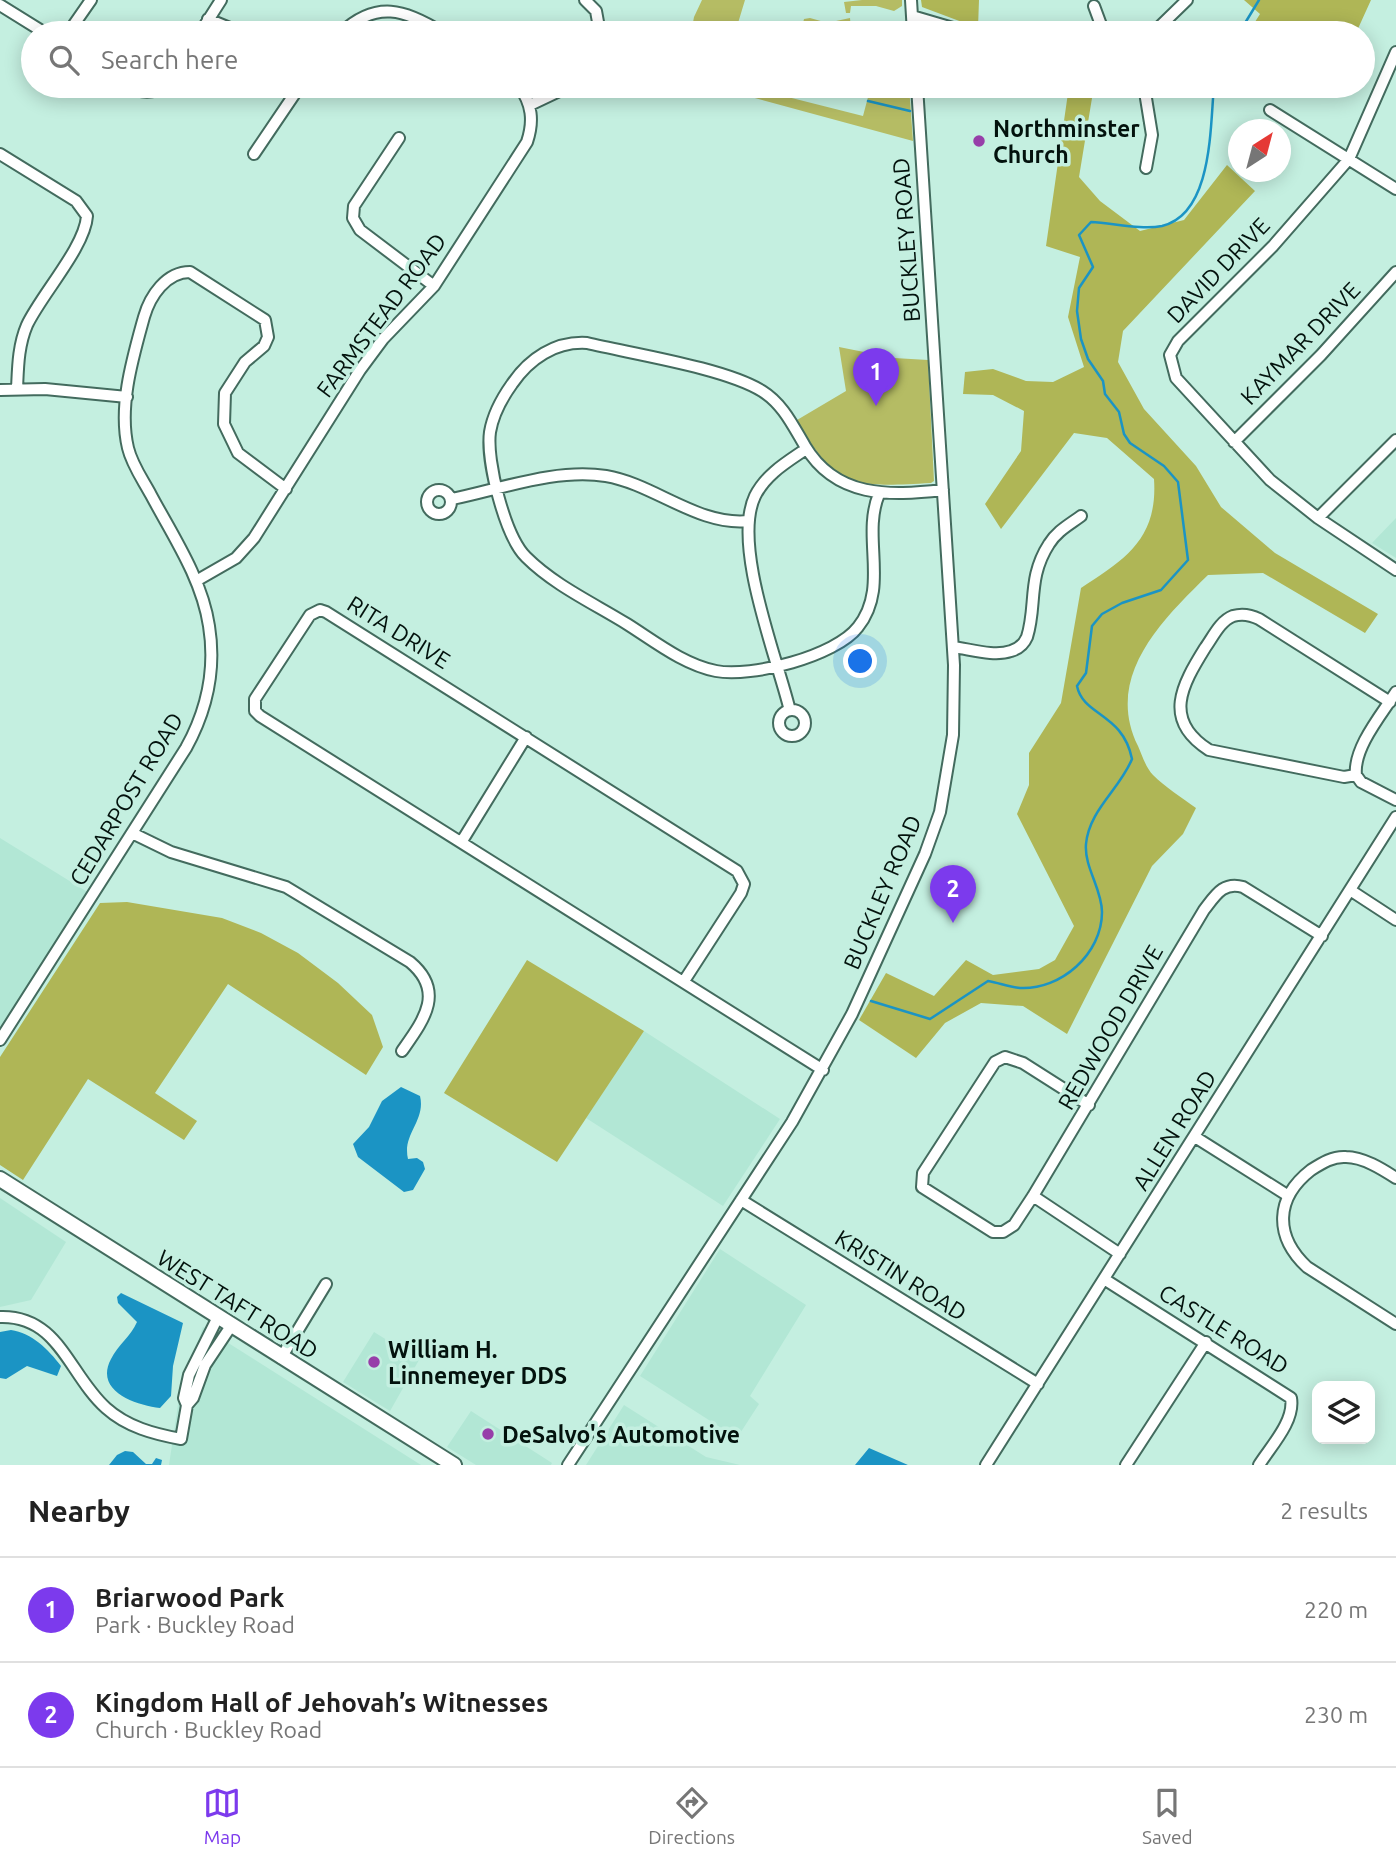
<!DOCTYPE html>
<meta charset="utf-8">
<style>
body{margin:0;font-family:Ubuntu,sans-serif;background:#f6f6f6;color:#222}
.controls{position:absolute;right:21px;bottom:21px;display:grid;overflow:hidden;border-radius:14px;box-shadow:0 4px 18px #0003}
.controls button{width:63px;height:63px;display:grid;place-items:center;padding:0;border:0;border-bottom:2px solid #e0e0e0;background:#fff;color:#222;font:35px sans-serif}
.compass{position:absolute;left:1228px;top:119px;width:63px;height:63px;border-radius:50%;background:#fff;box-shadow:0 4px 18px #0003;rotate:36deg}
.you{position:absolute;left:861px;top:662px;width:24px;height:24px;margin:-18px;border:5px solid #fff;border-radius:50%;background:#1a73e8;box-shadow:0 0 0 10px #1a73e833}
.badge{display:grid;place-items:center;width:46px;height:46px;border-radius:50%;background:#7c3aed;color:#fff;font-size:23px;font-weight:700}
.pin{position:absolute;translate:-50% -58px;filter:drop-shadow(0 2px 4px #0008)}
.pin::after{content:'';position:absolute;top:37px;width:24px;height:21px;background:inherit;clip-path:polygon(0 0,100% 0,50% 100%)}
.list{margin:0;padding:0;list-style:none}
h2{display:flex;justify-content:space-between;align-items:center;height:91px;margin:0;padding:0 28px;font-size:30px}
h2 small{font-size:23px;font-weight:400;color:#767676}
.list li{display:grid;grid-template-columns:46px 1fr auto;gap:21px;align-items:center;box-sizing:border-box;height:105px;padding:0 28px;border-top:2px solid #e0e0e0}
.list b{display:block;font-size:26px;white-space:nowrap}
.list p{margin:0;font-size:23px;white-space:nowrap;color:#767676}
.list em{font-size:23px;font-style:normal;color:#767676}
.icon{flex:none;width:38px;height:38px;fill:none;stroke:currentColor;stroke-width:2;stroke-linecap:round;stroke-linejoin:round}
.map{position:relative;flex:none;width:1396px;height:1465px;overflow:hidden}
.search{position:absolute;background:#fff;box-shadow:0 4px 18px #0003;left:21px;right:21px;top:21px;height:77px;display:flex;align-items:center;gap:18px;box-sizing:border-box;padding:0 24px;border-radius:38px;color:#767676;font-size:26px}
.sheet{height:301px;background:#fff}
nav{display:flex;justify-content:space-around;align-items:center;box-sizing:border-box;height:98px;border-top:2px solid #e0e0e0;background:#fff;font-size:19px;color:#767676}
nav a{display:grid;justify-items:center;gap:4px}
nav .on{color:#7c3aed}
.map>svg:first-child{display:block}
</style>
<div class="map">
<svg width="1396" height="1465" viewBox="0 0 1396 1465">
<rect width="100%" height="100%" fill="#c4efe0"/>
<path fill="#b2e7d5" d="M1396 518V558L1372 543Z
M0 838 89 893 0 1031Z
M644 1031 780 1119 723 1206 586 1118Z
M0 1198 66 1242 31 1300 0 1307Z
M720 1249 806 1305 750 1396 759 1404 737 1438 640 1376Z
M203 1327 421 1465H169L179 1398Z
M374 1332 419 1360 390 1411 343 1382Z
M624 1405 706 1457 740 1465H586Z
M471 1411 552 1463 551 1465H476L447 1447Z"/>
<path fill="#b5bc64" d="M702 0H745L735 33H691L694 17Z
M862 0H902V6L894 11 876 6H851L850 13H846L844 2Z
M810 18 835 25 836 21 850 18 851 29 847 33H826L802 27 804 19Z
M711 86H744L863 116 871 86H909L913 141Z
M839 347 894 358 928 360 934 481 931 483C856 487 836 490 797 420L846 391Z"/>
<path fill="#afb656" d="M921 0H979L978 28 922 7Z
M1244 0H1371L1356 33H1248L1260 14Z
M1069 86H1094L1079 177 1100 201 1140 231 1184 220 1227 165 1255 191 1123 331 1118 362 1144 409 1196 466 1221 507 1275 553 1378 614 1365 633 1263 573 1208 575C1161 621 1104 677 1138 746 1142 755 1146 768 1153 775 1165 787 1182 798 1196 808L1183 834 1152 866 1067 1034 1023 1006 981 1003 945 1023 916 1058 859 1020 886 973 934 996 966 960 993 975 1039 969 1055 960 1074 926 1017 814 1029 785V753L1061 703 1081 588C1126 559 1158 538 1154 479L1107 438 1074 433 1001 529 985 504 1021 451 1024 411 993 395 963 394 965 372 993 369 1026 381 1053 382 1084 367 1068 317 1080 257 1046 246Z
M127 902 222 918 261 933 298 953 338 983 372 1015 383 1047 366 1075 228 984 155 1093 197 1121 184 1140 88 1079 23 1180 0 1165V1057L100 903Z
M527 960 644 1031 557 1162 444 1093Z"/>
<path fill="#1b94c4" d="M401 1087 420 1096C426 1121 402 1134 408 1159L417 1158 423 1162 425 1169 413 1190 404 1192 358 1157 353 1144 369 1127 382 1101Z
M121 1293 183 1323 173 1366 171 1396 160 1408C135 1405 94 1391 111 1359 118 1345 131 1336 137 1322L118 1303 117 1297Z
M11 1330C32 1333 48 1349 61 1366L57 1376 27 1366 6 1379 0 1378V1332Z
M869 1448 908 1465H855Z
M125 1451 133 1452 146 1464H152L156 1458 162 1460 161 1465H109L117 1455Z"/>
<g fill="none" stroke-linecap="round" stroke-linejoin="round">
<path stroke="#1b94c4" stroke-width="2.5" d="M1239 33 1259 0
M868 101 910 111
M871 1001 930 1019 988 981C999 983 1010 987 1020 988 1061 990 1102 954 1102 912 1102 889 1084 867 1086 844 1089 810 1120 789 1132 759 1123 713 1083 716 1077 686L1086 673 1092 626 1102 614 1122 603 1161 590 1188 560 1178 482 1164 466 1130 443 1124 434 1119 412 1105 394 1103 381 1088 359 1081 339 1077 311 1079 288 1093 267 1079 235 1091 222C1113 223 1141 230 1162 226 1213 214 1210 126 1214 86"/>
<defs>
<path id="minor" d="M585 0 596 11 600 33
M911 0 913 33
M0 5 45 33
M1094 6 1104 33
M912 16 970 33
M208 19 242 33
M68 33 91 0
M200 33 221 0
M341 33C376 0 405 9 443 33
M1153 33 1187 0
M1396 52 1349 159 1273 246 1178 341 1170 355 1176 378 1270 480 1318 518 1396 570
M127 86C141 94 153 94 167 86
M1144 86 1152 135 1146 168
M530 105 570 86
M1270 110 1396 189
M399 138 354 206 353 218 360 230 434 286
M0 154 76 201 87 216C85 247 41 295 27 325 18 346 18 368 17 389
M254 154 300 86
M0 390 45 389 127 397
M1234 442 1321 355 1396 272
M427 502a12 12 0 1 1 24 0a12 12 0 1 1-24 0Z
M879 494C861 537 890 587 858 627 836 656 751 678 716 671 684 665 654 641 627 624 593 603 554 585 526 557 505 536 486 461 490 432 493 414 502 398 512 384 529 359 555 341 587 343 633 354 725 368 762 391 783 404 793 426 805 446 836 498 889 496 943 490
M452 499C501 489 556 468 606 476 654 484 698 526 748 521
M1318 518 1396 440
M196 581 236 558 254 538 360 370 383 339 434 286 527 142C534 121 532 104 519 86
M953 647C970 649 994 657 1011 651 1018 649 1024 644 1027 637 1037 606 1027 578 1049 544 1057 531 1069 525 1081 516
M789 707C776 655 732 544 755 496 766 474 787 462 806 449
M779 723a13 13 0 1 1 26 0a13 13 0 1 1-26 0Z
M1356 775 1344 777 1209 750C1162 720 1182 685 1205 648 1213 637 1220 621 1233 616 1243 613 1251 615 1259 619L1390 702
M1356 775C1353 748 1382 714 1396 692
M1356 775 1361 782 1396 800
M132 833 171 852 286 887 410 962C446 992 423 1021 402 1051
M462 841 526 737
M1350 890 1396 920
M684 981 741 893 744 884 737 871 326 612 320 610 310 615 255 699V711L260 716 823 1070
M0 1040 186 748C207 710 216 669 209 626 202 579 173 536 151 495 143 480 132 465 128 448 118 406 133 357 144 317 150 296 166 272 190 272L265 320 268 337 264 346 245 362 225 393 224 424 238 453 286 489
M1089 1105 1023 1063 1005 1057 995 1062 923 1173 922 1187 993 1232H1003L1014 1225 1033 1196 1204 910C1215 896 1223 881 1243 887L1322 936
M1195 1137 1287 1195
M1396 1178C1382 1169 1363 1157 1346 1157 1333 1156 1322 1163 1311 1170 1275 1198 1274 1236 1307 1267L1396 1324
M1033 1196 1120 1254
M741 1200 1038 1384
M1104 1279 1291 1398C1295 1421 1271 1446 1259 1465
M0 1317C59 1315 69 1375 106 1408 127 1427 154 1434 181 1439L187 1405 184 1398 189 1375 218 1317
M281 1358 326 1284
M187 1405 193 1398 205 1365 231 1326
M568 1465 792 1122 852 1014 925 854 940 812 953 735 954 665 917 86
M986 1465 1396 817
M1126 1465 1206 1342"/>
<path id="major" d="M0 1179 454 1465"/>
</defs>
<use href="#minor" stroke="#436b5e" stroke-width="14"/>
<use href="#major" stroke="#436b5e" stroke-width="18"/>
<use href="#minor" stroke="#fff" stroke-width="10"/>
<use href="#major" stroke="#fff" stroke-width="14"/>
</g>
<g fill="#973ea9" stroke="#c4efe0" stroke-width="2.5">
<circle cx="979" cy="141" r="7"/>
<circle cx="374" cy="1362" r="7"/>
<circle cx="488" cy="1434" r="7"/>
</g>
<g text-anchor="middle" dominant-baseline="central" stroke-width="7" stroke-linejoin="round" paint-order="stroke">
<g font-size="23" font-weight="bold" fill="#03120d" stroke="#c4efe0" text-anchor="start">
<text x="993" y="128">Northminster<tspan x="993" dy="26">Church</tspan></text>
<text x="388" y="1349">William H.<tspan x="388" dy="26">Linnemeyer DDS</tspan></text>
<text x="502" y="1434">DeSalvo's Automotive</text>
</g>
<g font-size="23" fill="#03120d" stroke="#c4efe0">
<text transform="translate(906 240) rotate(-94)">BUCKLEY ROAD</text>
<text transform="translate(1218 270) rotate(-46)">DAVID DRIVE</text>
<text transform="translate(381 315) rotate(-53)">FARMSTEAD ROAD</text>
<text transform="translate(1300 343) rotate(-46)">KAYMAR DRIVE</text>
<text transform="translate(399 632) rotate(32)">RITA DRIVE</text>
<text transform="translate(126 799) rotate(-59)">CEDARPOST ROAD</text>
<text transform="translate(882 892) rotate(-67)">BUCKLEY ROAD</text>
<text transform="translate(1110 1027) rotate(-60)">REDWOOD DRIVE</text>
<text transform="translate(1174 1130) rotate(-58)">ALLEN ROAD</text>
<text transform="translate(901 1275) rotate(32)">KRISTIN ROAD</text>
<text transform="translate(238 1304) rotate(32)">WEST TAFT ROAD</text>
<text transform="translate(1224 1329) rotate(32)">CASTLE ROAD</text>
</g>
</g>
</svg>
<div class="controls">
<button><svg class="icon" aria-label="layers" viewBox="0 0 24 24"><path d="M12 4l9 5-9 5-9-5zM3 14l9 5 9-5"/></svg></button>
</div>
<svg class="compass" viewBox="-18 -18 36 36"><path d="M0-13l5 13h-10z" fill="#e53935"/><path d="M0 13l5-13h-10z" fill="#767676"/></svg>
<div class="you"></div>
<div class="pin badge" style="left:876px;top:406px">1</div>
<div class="pin badge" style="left:953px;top:923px">2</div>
<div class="search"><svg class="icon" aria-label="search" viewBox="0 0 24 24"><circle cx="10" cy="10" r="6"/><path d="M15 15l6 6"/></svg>Search here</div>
</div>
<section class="sheet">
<h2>Nearby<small>2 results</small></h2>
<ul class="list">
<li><span class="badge">1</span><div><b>Briarwood Park</b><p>Park · Buckley Road</p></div><em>220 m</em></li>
<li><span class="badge">2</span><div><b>Kingdom Hall of Jehovah’s Witnesses</b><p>Church · Buckley Road</p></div><em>230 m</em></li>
</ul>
</section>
<nav>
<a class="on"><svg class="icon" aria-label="map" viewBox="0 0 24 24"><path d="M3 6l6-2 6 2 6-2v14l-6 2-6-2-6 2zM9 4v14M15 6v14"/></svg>Map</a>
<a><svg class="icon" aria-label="directions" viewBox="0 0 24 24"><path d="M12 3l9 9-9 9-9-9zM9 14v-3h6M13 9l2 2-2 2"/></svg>Directions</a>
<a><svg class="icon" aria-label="saved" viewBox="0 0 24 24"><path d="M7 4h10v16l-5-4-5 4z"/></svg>Saved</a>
</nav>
